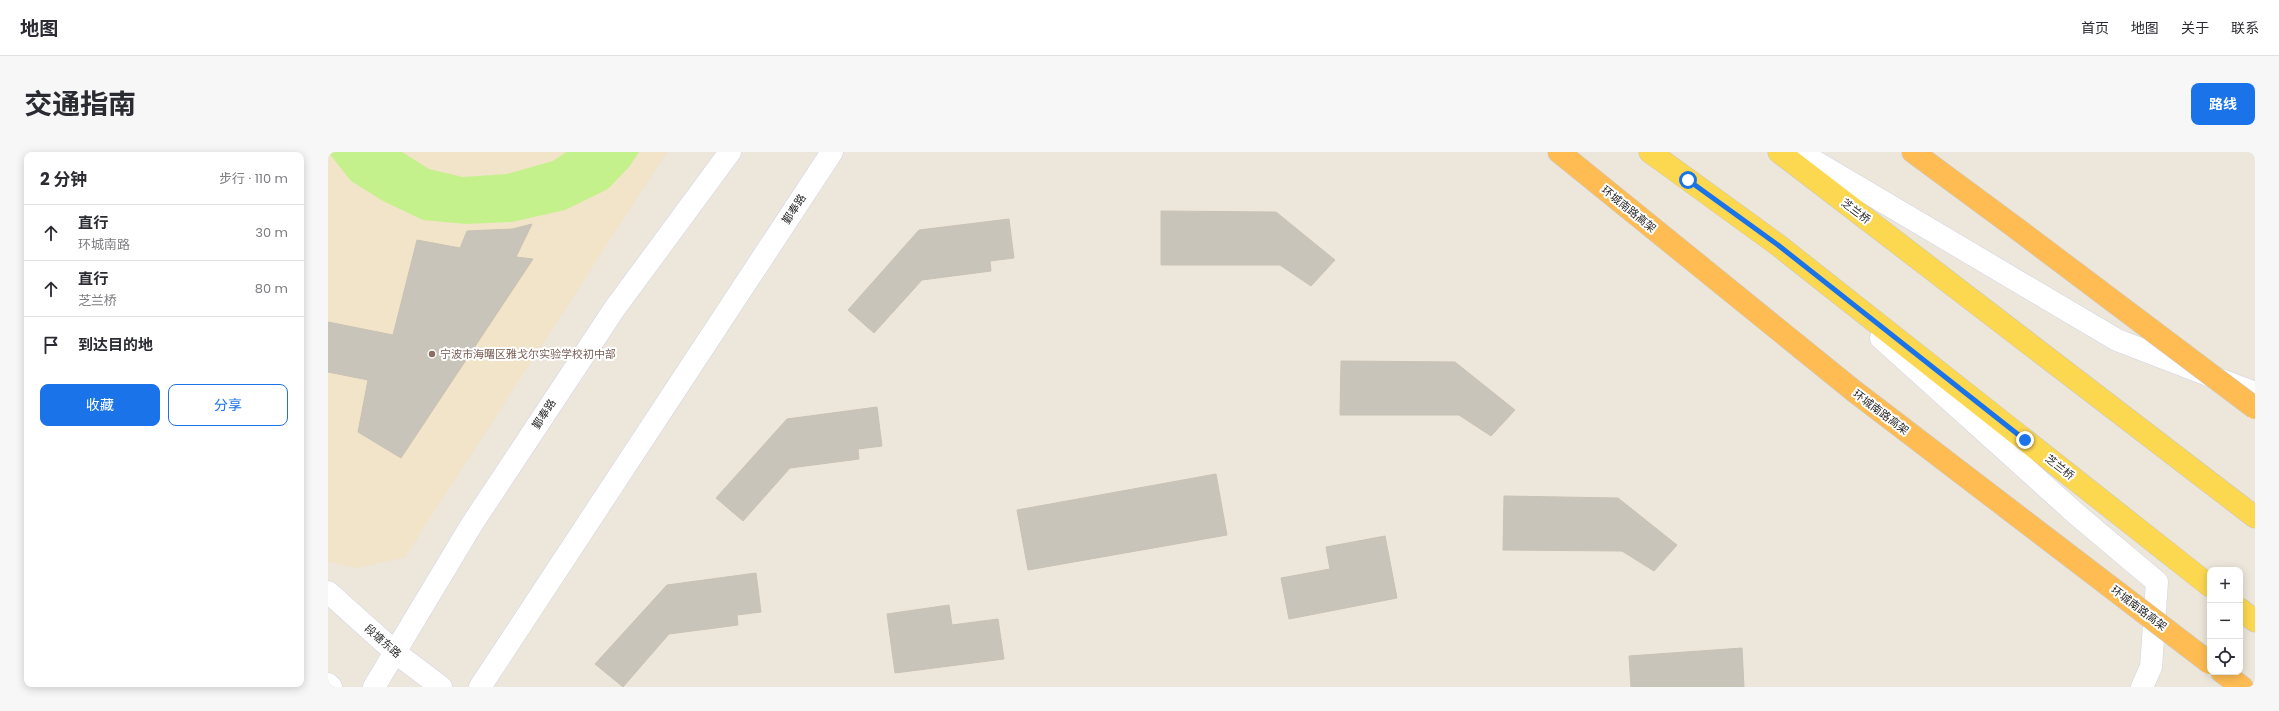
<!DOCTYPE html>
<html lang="zh">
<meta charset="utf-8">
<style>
body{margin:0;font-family:Poppins,"Noto Sans SC",sans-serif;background:#f7f7f7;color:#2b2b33}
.controls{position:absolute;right:12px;bottom:12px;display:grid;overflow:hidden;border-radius:8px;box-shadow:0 2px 10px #0003}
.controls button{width:36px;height:36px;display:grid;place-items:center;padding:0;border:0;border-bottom:1px solid #e1e1e2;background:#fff;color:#2b2b33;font:20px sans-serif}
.stop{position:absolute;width:12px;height:12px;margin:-9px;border:3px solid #1a73e8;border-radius:50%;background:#fff}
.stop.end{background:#1a73e8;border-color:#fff;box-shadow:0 1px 4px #0008}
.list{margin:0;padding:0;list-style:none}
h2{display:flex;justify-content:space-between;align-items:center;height:52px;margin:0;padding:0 16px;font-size:17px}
h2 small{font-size:13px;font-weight:400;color:#7c7c81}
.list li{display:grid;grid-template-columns:26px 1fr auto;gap:12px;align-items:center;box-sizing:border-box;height:56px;padding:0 16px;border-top:1px solid #e1e1e2}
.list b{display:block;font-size:15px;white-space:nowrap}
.list p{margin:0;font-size:13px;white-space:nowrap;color:#7c7c81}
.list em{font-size:13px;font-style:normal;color:#7c7c81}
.actions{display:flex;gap:8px;padding:12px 16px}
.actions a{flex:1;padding:9px 0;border:1px solid #1a73e8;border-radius:8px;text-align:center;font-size:14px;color:#1a73e8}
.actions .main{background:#1a73e8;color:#fff}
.icon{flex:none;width:22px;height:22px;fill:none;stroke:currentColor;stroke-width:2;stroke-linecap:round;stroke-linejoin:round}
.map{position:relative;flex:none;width:1927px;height:535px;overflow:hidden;border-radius:8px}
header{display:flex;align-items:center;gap:24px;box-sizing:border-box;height:56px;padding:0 20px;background:#fff;border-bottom:1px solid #e1e1e2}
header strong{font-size:19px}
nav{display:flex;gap:22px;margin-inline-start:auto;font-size:14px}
.intro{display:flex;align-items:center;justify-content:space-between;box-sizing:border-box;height:96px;padding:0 24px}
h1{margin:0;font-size:28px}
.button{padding:10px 18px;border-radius:8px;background:#1a73e8;color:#fff;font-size:14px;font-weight:700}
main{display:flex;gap:24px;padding:0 24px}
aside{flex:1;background:#fff;border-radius:8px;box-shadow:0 2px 10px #0003}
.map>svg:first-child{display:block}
</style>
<header>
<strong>地图</strong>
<nav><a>首页</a><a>地图</a><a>关于</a><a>联系</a></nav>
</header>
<div class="intro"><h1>交通指南</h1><a class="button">路线</a></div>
<main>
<aside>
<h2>2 分钟<small>步行 · 110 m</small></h2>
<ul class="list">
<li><svg class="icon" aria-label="ahead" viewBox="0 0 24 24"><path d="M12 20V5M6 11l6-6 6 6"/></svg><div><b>直行</b><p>环城南路</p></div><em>30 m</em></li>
<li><svg class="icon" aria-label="ahead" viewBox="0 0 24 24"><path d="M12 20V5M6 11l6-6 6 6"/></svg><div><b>直行</b><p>芝兰桥</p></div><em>80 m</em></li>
<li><svg class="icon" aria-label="arrive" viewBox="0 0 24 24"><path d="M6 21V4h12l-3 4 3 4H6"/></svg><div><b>到达目的地</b></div></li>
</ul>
<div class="actions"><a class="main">收藏</a><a>分享</a></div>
</aside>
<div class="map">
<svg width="1927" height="535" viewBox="0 0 1927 535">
<rect width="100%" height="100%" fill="#ede6da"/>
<path fill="#f1e4c8" d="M0 0H339L77 405 30 416 0 410Z"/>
<path fill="#c5f18d" d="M0 0H74L101 17 135 25 179 22 225 9 238 0H311L301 15 280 37 237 58 184 70 138 72 95 68 55 49 23 29Z"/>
<path fill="#c8c4b9" stroke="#c9c2b4" d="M833 59 948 60 1007 108 983 134 952 113H833Z
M681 67 686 106 662 109 663 119 594 128 546 181 520 158 591 78Z
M204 72 188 105 205 107 73 306 30 280 40 228 0 220V170L65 183 89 88 132 96 139 79 184 77Z
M1013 209 1127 210 1187 258 1163 284 1131 263H1012Z
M549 255 554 294 530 297 531 307 462 316 415 369 388 346 459 267Z
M888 322 899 383 700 418 689 358Z
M1176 344 1290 346 1349 393 1326 419 1294 399 1175 398Z
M1057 384 1069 446 961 467 953 426 1002 417 998 395Z
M428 421 433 460 409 463 410 473 341 482 295 535 267 512 339 433Z
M621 453 624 473 670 467 676 507 567 521 559 462Z
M1414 496 1416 535H1303L1301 504Z"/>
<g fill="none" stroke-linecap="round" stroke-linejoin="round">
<defs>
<path id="tertiary" d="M1471 0 1789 188 1927 241
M1553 186 1747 361 1829 430 1823 515 1814 535"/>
<path id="secondary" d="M0 440 68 501 113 535
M0 532 3 535
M46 535 144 372 287 156 402 0
M152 535 504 0"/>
<path id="primary" d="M1322 0 1450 93 1882 434
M1451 0 1927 365
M1912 457 1927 469"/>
<path id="trunk" d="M1231 0 1526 239
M1585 0 1688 76
M1894 520 1914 535"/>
</defs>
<use href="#tertiary" stroke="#d0d3e4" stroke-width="23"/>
<use href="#secondary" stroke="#d0d3e4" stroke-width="23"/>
<use href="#primary" stroke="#c8c8c8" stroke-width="23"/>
<use href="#trunk" stroke="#c8c8c8" stroke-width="23"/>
<use href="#tertiary" stroke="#fff" stroke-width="22"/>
<use href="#secondary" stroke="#fff" stroke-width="22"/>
<use href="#primary" stroke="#fcd750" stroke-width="22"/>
<use href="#trunk" stroke="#febc52" stroke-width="22"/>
<defs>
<path id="trunk-bridge" d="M1688 76 1927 256
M1526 239 1882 511"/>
</defs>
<use href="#trunk-bridge" stroke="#c8c8c8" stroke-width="23" stroke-linecap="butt"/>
<use href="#trunk-bridge" stroke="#febc52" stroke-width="22"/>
</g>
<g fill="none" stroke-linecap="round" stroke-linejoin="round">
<path stroke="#1a73e8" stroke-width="5" d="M1360 28 1450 93 1697 288"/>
</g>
<circle fill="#8d6e63" stroke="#fff" stroke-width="1.5" cx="104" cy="202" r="4"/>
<g text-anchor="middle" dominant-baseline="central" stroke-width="4" stroke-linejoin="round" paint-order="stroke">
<g font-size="11" fill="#2a2a2a" stroke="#fff">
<text transform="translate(466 57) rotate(-57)">鄞奉路</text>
<text transform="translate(1301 57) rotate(39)">环城南路高架</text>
<text transform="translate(1528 59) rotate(37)">芝兰桥</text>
<text transform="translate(1553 260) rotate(37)">环城南路高架</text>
<text transform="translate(216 262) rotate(-57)">鄞奉路</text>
<text transform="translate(1732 315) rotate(38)">芝兰桥</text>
<text transform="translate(1811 456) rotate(37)">环城南路高架</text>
<text transform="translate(55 489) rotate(41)">段塘东路</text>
</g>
<g font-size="11" fill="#785e54" stroke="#fff" text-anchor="start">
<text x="112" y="202">宁波市海曙区雅戈尔实验学校初中部</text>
</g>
</g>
</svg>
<div class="controls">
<button>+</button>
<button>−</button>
<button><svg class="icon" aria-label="locate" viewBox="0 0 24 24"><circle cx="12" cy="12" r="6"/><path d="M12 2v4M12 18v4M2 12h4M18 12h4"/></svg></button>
</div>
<div class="stop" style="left:1360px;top:28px"></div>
<div class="stop end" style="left:1697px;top:288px"></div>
</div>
</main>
